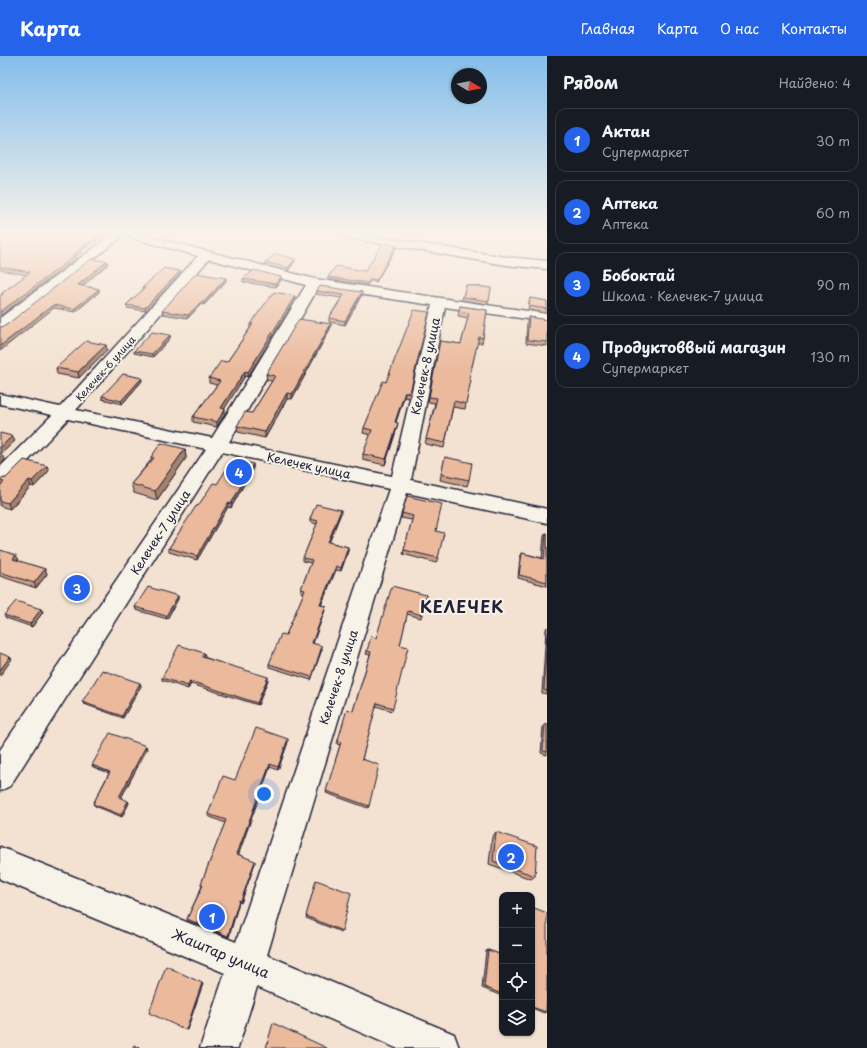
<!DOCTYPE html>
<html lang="ru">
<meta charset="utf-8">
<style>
body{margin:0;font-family:"Playpen Sans",sans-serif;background:#20242c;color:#f1f3f6}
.controls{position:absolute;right:12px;bottom:12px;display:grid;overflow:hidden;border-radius:8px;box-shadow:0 1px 3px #0004}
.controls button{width:36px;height:36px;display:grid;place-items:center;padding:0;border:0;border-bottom:1px solid #363941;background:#171b24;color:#f1f3f6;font:20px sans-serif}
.compass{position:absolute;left:451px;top:12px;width:36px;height:36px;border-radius:50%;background:#171b24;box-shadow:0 1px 3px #0004;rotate:100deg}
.you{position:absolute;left:264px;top:738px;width:14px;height:14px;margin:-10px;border:3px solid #fff;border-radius:50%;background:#1a73e8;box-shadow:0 0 0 6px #1a73e833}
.badge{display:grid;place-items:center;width:26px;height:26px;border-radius:50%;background:#2563eb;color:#fff;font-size:13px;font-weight:700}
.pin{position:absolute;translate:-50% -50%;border:2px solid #fff;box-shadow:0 1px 4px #0006}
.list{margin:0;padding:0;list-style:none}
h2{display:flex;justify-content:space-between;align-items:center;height:52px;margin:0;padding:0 16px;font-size:17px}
h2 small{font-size:13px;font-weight:400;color:#9ea1a6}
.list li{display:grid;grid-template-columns:26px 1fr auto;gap:12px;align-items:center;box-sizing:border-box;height:64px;margin:0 8px 8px;padding:0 8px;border:1px solid #363941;border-radius:12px}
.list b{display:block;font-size:15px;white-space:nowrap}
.list p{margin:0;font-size:13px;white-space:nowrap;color:#9ea1a6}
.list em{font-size:13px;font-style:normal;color:#9ea1a6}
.icon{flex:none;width:22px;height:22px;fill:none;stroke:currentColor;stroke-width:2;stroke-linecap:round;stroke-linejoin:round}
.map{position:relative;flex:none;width:547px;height:992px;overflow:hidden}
header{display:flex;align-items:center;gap:24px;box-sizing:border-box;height:56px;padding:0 20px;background:#2563eb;color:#fff}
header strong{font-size:19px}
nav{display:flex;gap:22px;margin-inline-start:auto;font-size:14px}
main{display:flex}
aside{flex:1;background:#171b24}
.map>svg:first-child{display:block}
</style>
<header>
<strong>Карта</strong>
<nav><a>Главная</a><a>Карта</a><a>О нас</a><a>Контакты</a></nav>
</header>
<main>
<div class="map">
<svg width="547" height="992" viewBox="0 0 547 992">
<rect width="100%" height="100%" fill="#f3e2d1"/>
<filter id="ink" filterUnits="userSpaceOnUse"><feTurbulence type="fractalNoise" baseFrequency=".025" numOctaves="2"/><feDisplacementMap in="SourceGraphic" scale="8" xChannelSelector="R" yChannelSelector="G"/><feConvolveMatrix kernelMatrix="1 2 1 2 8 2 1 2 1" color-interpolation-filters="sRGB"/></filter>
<g filter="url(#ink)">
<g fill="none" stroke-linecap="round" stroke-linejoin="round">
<defs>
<path id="minor" d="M111 179H124L5 272 0 273V262Z
M127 179H144L315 223 547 258V266L445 251 411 424 547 453V467L407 437 267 899 454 978 459 992H396L257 931 238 992H200L225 917 0 823V791L236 886 389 433 222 396 10 730 0 735V694L206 393 68 363 7 427 0 428V411L52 359 0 348V338L60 351 198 200 128 181ZM209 203 306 229 212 382 76 354ZM318 232 432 249 392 420 229 386Z
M342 179H366L506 201 547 205V213L506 209 348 182 344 181Z"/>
</defs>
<use href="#minor" stroke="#22223b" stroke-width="3"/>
<use href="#minor" fill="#f7f3e8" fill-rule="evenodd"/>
</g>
<path fill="#ca9f86" stroke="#22223b" d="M0 179H104L81 195 82 196 75 201 76 203 0 260V240L2 238V237L27 219 0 214Z
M396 189V192L376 226 370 225 367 229 328 223V221L365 215Z
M295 205 288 215 265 209V206Z
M108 208 82 230 99 233V236L75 256 54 252 5 270Z
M180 215V218L146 255 127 252 126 249 143 234 142 232Z
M243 223 281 224 276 231 243 226Z
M226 225 204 249 201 248 188 262 163 258 162 255Z
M466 229 491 232 488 248 462 244Z
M317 235 362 236 361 240 345 269 329 266V262L341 242 316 238Z
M530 242 547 245V257L528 254 529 246Z
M295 244 248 321 245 320 224 352 225 358 217 371 193 366V361L217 329 209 327V322L227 306 250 272V268Z
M460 250 487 254 483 282 482 287H477L469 323 466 348 465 353 453 351 444 392 425 388 435 347 428 346 440 285 461 288 468 262 458 260Z
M429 256 409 342 404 341 396 366 397 372 385 409 363 404V398L371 379 363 377 364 372 386 326Z
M529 261 547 264V290L526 287 527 265Z
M331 268 330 273 292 343H287L265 382 238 376 237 370 252 357 272 325 267 324 266 318Z
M170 279V282L153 301 134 297V295Z
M106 289 107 294 79 322 57 318 56 312Z
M142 325 122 348 102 343V340Z
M185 393 186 402 157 444 134 437 131 428 151 404V401Z
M445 401 469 424 467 430 440 424Z
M253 408V412L231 452 228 451 197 504 169 496V492L198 450 217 428Z
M47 410 49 415 34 431 31 430 10 453 0 450V430H1H0V423L6 422Z
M407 440 436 475 438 502 436 507 403 498 412 464 401 462Z
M341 457 329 486 348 491V495L341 515 336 514 321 549 326 550 325 554 313 587 322 593 311 624 269 611V608L286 579 304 537 301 536V533L311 507 303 505V502L317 468 310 466V463Z
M546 477H547V530L518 522 520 501 522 497 542 502 544 480Z
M0 494 19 504 18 505 45 513 47 518 36 532 0 520Z
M426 539 421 562 407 558 400 589 393 652 392 655 376 650 362 703 369 750 368 752 326 737 340 689 337 688 338 684 353 655 370 599 366 598 367 595 376 582Z
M178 540V543L167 563 136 554 135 551Z
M41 553 43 556 32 571 6 562 4 559Z
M547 571V638L542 637 546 573Z
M204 597 205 600 204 601 268 624 258 649 191 628 188 633 162 624V622Z
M140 627 141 630 123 662 84 648 82 646Z
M545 668H547V699L541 697 543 670Z
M288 686 278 714 270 711 238 798 255 807 241 847 239 846 229 881 188 865 187 863 202 830 201 828 225 767 208 760V758L235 724Z
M147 693 121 742 129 747 122 761 95 750 93 748 109 717 93 711 92 709Z
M496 776 535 820 531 823 489 808 492 781Z
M316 824 342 875 341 876 306 862Z
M532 851 546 956 544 957 532 952Z
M488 894 502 899V940L482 932 486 895Z"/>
<path fill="#a4826d" stroke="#22223b" d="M99 179H104L81 195 82 196 75 201 76 203 0 260V256L72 200 79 193Z
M396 189V192L376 226 377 224Z
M295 203V205L288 215V212Z
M107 205 108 208 79 233 78 229Z
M180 215V218L146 255 145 252Z
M281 221V224L276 231V228Z
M226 222V225L204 249V246Z
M99 233V236L75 256 74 253Z
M362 236 361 240 345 269V265Z
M295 240V244L248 321V316Z
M201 246V248L188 262V259Z
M53 249 54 252 0 295V290Z
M331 268 330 273 292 343V338Z
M170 279V282L153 301 152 298Z
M106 289 107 294 79 322 78 316Z
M245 315V320L222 357 221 352Z
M142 322V325L122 348 121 345Z
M405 336 404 341 394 372 395 366Z
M287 337V343L265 382V376Z
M225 353V358L217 371V366Z
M398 367 397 372 385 409 386 403Z
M12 380 15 385 0 399V392Z
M185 393 186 402 157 444 155 435Z
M2 399 5 404 0 409V401Z
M253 408V412L231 452V448Z
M47 410 49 415 34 431 32 425Z
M29 424 31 430 10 453 8 447Z
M228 447V451L197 504V500Z
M341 454V457L328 490V486Z
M348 491V495L341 515V512Z
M16 499 19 504 16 508 13 503Z
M336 510V514L320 552V549Z
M45 513 47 518 36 532 34 527Z
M178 540V543L167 563 166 560Z
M326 550 325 554 312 590V587Z
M41 553 43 556 32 571 30 568Z
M322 590V593L311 624 312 621Z
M10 601 12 603 0 620V614Z
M268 621V624L258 649 257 647Z
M190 625 191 628 188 633V630Z
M140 627 141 630 123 662 122 660Z
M288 683V686L278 714V711Z
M146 690 147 693 120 744 119 741Z
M270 708V711L238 800 237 798Z
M128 745 129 747 122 761 121 759Z
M255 805V807L241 847V845Z
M239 844V846L229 881 228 880Z
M202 927 203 928 187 974H186Z"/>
<path fill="#ebb99c" stroke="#22223b" d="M0 179H99L79 193H81L72 200H75L0 256V240L3 238 2 237 30 216 0 211Z
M383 187 396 189 377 224 370 223 368 227 328 221 336 210 365 215Z
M275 198 295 203 288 212 265 206Z
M91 203 107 205 78 229 99 233 74 253 53 249 0 290V271L5 270Z
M164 212 180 215 145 252 126 249 145 232H142Z
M254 214 281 221 276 228 243 223Z
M196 217 226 222 204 246H201L188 259 162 255Z
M466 229 491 232 489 245 463 241Z
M320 230 362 236 345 265 329 262 344 239 317 235Z
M274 236 295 240 248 316 245 315 221 352 225 353 217 366 193 361 220 325 209 322 221 305 227 306 253 268H250Z
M530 242 547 245V253L529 250Z
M460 250 487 254 483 282 479 281 469 323 471 324 466 348 454 345 445 387 426 383 437 342 429 341 440 285 461 288 469 257 459 255Z
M414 254 429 256 410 337 405 336 395 366 398 367 386 403 363 398 372 374 364 372 383 325 386 326Z
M529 261 547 264V286L527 284Z
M299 263 331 268 292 338 287 337 265 376 237 370 245 356 252 357 275 320 266 318Z
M152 276 170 279 152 298 134 295Z
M86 285 106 289 78 316 56 312Z
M123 318 142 322 121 345 102 340Z
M0 377 12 380 0 392Z
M161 387 185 393 155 435 131 428 154 402 151 401Z
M445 401 472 407 469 424 441 418Z
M233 403 253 408 231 448 228 447 197 500 169 492 196 450H198L213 427 217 428Z
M24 404 47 410 32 425 29 424 8 447 0 445V430L4 426 0 425V423L6 422Z
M407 440 442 448 436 475 444 477 438 502 404 494 413 460 402 457Z
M316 448 341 454 328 486 348 491 341 512 336 510 320 549 326 550 312 587 322 590 312 621 269 608 281 578 286 579 305 534 301 533 312 504 303 502 318 465 310 463Z
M546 477H547V526L519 519 522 497 544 503Z
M0 494 16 499 13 503 45 513 34 527 0 516Z
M392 530 426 539 422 559 408 555 400 589 408 591 393 652 377 647 362 703 379 709 369 750 326 735 341 686 338 684 347 653 353 655 371 596 367 595 371 580 376 582Z
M148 531 178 540 166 560 135 551Z
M16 545 41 553 30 568 4 559Z
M547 577V635L544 634Z
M179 589 204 597 202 601 268 621 257 647 190 625 188 630 162 622Z
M0 597 10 601 0 614Z
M102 614 140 627 122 660 82 646Z
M545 668H547V696L543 695Z
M256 672 288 683 278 711 270 708 237 798 255 805 241 845 239 844 228 880 187 863 203 829 201 828 226 764 208 758 223 720 235 724Z
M110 677 146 690 119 741 128 745 121 759 93 748 110 716 92 709Z
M496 776 537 790 535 820 493 805Z
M316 824 351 837 342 875 306 860Z
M532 851 547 857V933L546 956 532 951Z
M488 894 502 899V938L484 931Z
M166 910 202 927 186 974 149 957Z
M273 967 327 992H266Z
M134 989 140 992H133Z"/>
</g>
<linearGradient id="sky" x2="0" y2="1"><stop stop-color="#83beea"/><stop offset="0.56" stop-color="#faf2ea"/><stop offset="1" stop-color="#faf2ea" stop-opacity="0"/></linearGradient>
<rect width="547" height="317" fill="url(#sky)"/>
<g text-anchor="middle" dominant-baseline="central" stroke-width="4" stroke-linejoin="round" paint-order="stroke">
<g font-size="10" fill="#22223b" stroke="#f7f3e8">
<text transform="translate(105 312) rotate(-48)">Келечек-6 улица</text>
</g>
<g font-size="12" fill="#22223b" stroke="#f7f3e8">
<text transform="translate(425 310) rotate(-78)">Келечек-8 улица</text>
<text transform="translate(309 409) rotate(12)">Келечек улица</text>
<text transform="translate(160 476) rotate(-57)">Келечек-7 улица</text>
<text transform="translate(338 621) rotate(-72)">Келечек-8 улица</text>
</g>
<g font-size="14" fill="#22223b" stroke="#f7f3e8">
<text transform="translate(221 897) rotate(23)">Жаштар улица</text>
</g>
<g font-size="16" font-weight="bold" letter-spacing="1" fill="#22223b" stroke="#f7f3e8">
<text x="462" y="550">КЕЛЕЧЕК</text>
</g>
</g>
</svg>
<div class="controls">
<button>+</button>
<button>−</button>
<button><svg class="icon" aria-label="locate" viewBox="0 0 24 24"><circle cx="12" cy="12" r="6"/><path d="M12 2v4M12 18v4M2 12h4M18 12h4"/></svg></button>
<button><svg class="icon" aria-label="layers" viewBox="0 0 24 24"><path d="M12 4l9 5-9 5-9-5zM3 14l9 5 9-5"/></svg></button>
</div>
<svg class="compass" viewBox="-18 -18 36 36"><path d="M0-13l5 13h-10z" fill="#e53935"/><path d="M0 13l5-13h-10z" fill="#9ea1a6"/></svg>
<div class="you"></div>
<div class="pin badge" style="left:212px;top:861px">1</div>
<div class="pin badge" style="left:511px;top:801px">2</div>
<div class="pin badge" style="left:77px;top:532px">3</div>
<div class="pin badge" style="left:239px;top:416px">4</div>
</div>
<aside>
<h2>Рядом<small>Найдено: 4</small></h2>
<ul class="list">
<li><span class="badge">1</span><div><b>Актан</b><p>Супермаркет</p></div><em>30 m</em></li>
<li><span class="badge">2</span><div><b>Аптека</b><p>Аптека</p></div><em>60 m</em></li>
<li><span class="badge">3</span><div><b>Бобоктай</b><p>Школа · Келечек-7 улица</p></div><em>90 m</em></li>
<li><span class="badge">4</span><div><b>Продуктоввый магазин</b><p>Супермаркет</p></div><em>130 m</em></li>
</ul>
</aside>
</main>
